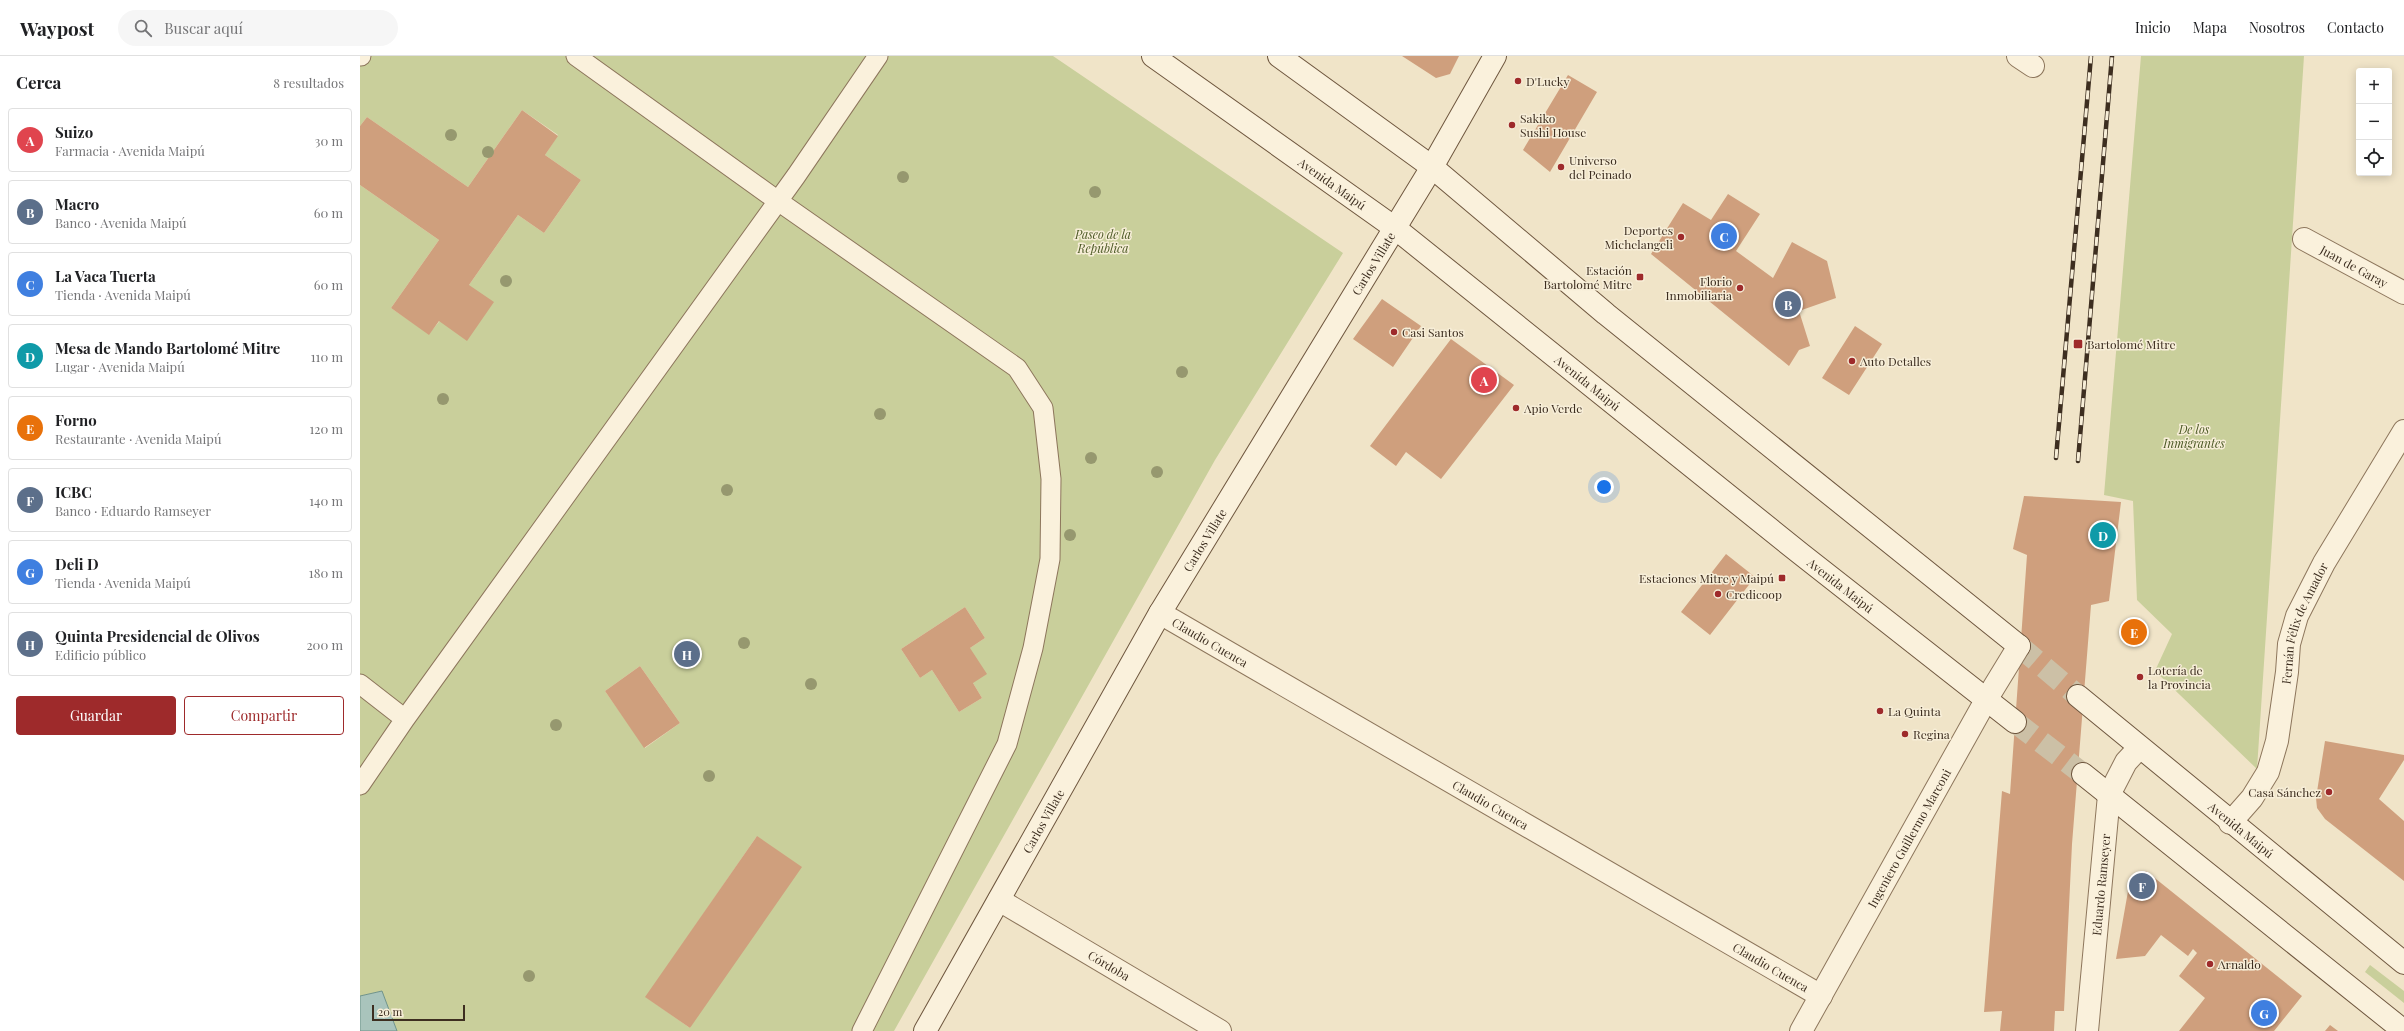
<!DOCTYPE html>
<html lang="es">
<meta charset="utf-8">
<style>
body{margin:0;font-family:"Playfair Display",serif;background:#f6f6f6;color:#202124}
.controls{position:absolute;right:12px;top:12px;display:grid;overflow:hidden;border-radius:4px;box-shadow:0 2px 10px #0003}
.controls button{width:36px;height:36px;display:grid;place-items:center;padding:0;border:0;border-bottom:1px solid #e0e0e0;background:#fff;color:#202124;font:20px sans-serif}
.scale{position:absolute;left:12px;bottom:10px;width:93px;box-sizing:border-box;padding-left:4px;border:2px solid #3d2e20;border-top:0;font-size:11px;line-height:14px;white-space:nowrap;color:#3d2e20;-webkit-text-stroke:3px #f7eed8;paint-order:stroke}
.you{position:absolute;left:1244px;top:431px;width:14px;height:14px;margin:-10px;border:3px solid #fff;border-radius:50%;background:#1a73e8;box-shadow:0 0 0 6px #1a73e833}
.badge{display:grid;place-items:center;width:26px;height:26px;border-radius:50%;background:#9e2a2b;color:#fff;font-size:13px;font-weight:700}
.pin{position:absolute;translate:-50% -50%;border:2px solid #fff;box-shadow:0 1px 4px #0006}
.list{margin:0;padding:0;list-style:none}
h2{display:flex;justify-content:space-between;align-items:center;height:52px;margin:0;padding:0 16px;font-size:17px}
h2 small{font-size:13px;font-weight:400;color:#757577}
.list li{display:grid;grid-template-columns:26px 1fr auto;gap:12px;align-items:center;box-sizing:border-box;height:64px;margin:0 8px 8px;padding:0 8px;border:1px solid #e0e0e0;border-radius:4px}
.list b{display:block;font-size:15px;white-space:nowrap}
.list p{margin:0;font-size:13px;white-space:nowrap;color:#757577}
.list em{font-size:13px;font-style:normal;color:#757577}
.actions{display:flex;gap:8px;padding:12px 16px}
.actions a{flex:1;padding:9px 0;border:1px solid #9e2a2b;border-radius:4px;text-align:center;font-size:14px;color:#9e2a2b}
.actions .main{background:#9e2a2b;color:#fff}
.icon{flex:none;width:22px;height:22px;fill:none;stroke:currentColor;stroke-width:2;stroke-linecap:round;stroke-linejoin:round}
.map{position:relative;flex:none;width:2044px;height:975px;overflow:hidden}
header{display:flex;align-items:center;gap:24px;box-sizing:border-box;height:56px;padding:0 20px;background:#fff;border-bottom:1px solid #e0e0e0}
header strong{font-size:19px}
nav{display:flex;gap:22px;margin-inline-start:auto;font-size:14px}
.search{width:280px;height:36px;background:#f6f6f6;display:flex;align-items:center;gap:10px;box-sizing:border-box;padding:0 14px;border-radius:22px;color:#757577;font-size:15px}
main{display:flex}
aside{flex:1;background:#fff}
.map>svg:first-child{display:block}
</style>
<header>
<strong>Waypost</strong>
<div class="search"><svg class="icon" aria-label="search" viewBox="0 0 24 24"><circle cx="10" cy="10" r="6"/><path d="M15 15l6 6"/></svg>Buscar aquí</div>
<nav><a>Inicio</a><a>Mapa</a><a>Nosotros</a><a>Contacto</a></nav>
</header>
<main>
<aside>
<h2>Cerca<small>8 resultados</small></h2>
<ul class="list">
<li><span class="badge" style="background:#e0444e">A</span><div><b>Suizo</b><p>Farmacia · Avenida Maipú</p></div><em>30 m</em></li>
<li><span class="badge" style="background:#5c6f8a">B</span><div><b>Macro</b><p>Banco · Avenida Maipú</p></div><em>60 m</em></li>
<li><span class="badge" style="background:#3f7fe0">C</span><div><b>La Vaca Tuerta</b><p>Tienda · Avenida Maipú</p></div><em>60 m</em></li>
<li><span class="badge" style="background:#0f9aa8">D</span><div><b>Mesa de Mando Bartolomé Mitre</b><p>Lugar · Avenida Maipú</p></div><em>110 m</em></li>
<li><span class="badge" style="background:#e8710a">E</span><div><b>Forno</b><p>Restaurante · Avenida Maipú</p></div><em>120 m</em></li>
<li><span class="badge" style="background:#5c6f8a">F</span><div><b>ICBC</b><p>Banco · Eduardo Ramseyer</p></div><em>140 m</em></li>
<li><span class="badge" style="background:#3f7fe0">G</span><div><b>Deli D</b><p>Tienda · Avenida Maipú</p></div><em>180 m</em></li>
<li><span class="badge" style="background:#5c6f8a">H</span><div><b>Quinta Presidencial de Olivos</b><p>Edificio público</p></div><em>200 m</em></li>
</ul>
<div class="actions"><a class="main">Guardar</a><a>Compartir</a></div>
</aside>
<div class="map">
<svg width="2044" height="975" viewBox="0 0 2044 975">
<rect width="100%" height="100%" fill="#f0e4c8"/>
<path fill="#c9cf9b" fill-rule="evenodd" d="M0 0H693L983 197 855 404 534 975H37L22 935 0 940V129L79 184 31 252 69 278 109 229 158 159 184 177 221 124 185 99 198 79 162 54 108 131 7 61 0 70ZM605 551 625 582 610 592 613 627 622 642 599 656 572 614 560 622 541 593ZM280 610 320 667 285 692 245 635ZM397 780 330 972 286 941Z
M1781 0H1944L1897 713 1795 615 1812 578 1777 544 1773 445 1744 439Z
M2010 909 2044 935V947L2005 916Z"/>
<path fill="#a9c4bc" stroke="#6f938a" d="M22 935 37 975H0V940Z"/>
<path fill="#cf9f7d" d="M1042 0H1099L1090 18 1076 22Z
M1208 19 1237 36 1190 116 1163 94Z
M162 54 198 80 185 99 221 124 184 177 158 159 109 229 134 246 107 285 79 265 69 279 31 252 79 184 0 129V70L7 61 108 131Z
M1368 138 1400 158 1376 195 1413 222 1432 186 1467 205 1476 242 1439 255 1450 290 1439 294 1429 310 1291 198 1323 147 1351 164Z
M1022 243 1061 270 1033 311 993 283Z
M1495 270 1522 288 1489 339 1462 322Z
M1091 283 1154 329 1081 423 1046 396 1036 410 1010 390Z
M1664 440 1761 446 1749 545 1731 549 1712 788 1704 955H1695L1694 975H1640L1642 955 1624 956 1642 735 1650 738 1667 499 1653 493Z
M1366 498 1395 521 1350 579 1321 556Z
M605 551 625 582 610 592 627 618 613 627 622 642 599 656 572 614 560 622 541 593Z
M280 610 320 667 284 692 245 635Z
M1965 685 2044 699V704L2019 743 2044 765V825L1965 763 1957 752 1956 742Z
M397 780 442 811 330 972 285 941Z
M1786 815 1942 940 1914 975H1819L1845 942 1819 920 1837 897 1833 893 1828 900 1801 879 1785 900 1756 903 1770 824Z
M1970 969 1978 975H1965Z"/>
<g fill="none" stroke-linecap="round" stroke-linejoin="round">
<path stroke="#ccc0a6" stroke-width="22" stroke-dasharray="22 11" stroke-linecap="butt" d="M1659 590 1718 640
M1655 666 1723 718"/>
<defs>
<path id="lane" d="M0 0H1
M216 0 418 145 657 312 683 352 691 423 690 503 673 592 647 688 502 975
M0 628 45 663
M0 729 45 663 436 120 518 0"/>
<g id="street">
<path d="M1658 0 1673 10"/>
<path id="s1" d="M1944 183 2044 237"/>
<path id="s2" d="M800 557 1461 940"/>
<path id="s3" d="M1870 767 1892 742 1908 716 1917 685 1927 616 1929 588 1937 560 1964 507 2044 375"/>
<path id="s4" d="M639 844 860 975"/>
<path id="s5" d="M1441 975 1626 644 1659 590"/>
<path id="s6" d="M1727 975 1749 739 1766 706 1779 692"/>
</g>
<g id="secondary">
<path id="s7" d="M793 0 1035 172 1441 498 1655 666"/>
<path d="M919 0 1072 111 1246 258 1659 590"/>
<path id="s8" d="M1718 640 2044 907"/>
<path d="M1723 718 2044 975"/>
<path id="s9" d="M565 975 800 557 1072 111 1135 0"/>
</g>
</defs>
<use href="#lane" stroke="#8d765c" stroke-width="21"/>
<use href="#street" stroke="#8d765c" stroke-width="24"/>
<use href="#secondary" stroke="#6f573f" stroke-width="24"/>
<use href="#lane" stroke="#faf1dc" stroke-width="19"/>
<use href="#street" stroke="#faf1dc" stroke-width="22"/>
<use href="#secondary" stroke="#faf1dc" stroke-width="22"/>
<defs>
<path id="rail" d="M1696 402 1731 0
M1718 405 1752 0"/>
</defs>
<use href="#rail" stroke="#3d2e20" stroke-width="4.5"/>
<use href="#rail" stroke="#f7eed8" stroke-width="3" stroke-dasharray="9" stroke-linecap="butt"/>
</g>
<g fill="#96986f">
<circle cx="91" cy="79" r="6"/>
<circle cx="128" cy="96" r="6"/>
<circle cx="543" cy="121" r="6"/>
<circle cx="735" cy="136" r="6"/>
<circle cx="146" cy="225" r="6"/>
<circle cx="822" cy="316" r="6"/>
<circle cx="83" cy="343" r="6"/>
<circle cx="520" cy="358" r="6"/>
<circle cx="731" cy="402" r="6"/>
<circle cx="797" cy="416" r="6"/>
<circle cx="367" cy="434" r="6"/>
<circle cx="710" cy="479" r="6"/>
<circle cx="384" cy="587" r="6"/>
<circle cx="451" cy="628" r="6"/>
<circle cx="196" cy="669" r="6"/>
<circle cx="349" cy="720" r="6"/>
<circle cx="169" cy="920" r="6"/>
</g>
<g fill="#9e2a2b" stroke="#f7eed8" stroke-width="1.5">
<circle cx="1158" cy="25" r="4"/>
<circle cx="1152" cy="69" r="4"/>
<circle cx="1201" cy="111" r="4"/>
<circle cx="1321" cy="181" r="4"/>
<rect x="1276" y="217" width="8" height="8" rx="2"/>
<circle cx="1380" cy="232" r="4"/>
<circle cx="1034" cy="276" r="4"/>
<rect x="1713" y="283" width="10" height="10" rx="2"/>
<circle cx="1492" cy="305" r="4"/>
<circle cx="1156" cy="352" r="4"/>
<rect x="1418" y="518" width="8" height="8" rx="2"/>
<circle cx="1358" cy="538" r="4"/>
<circle cx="1780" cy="621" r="4"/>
<circle cx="1520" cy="655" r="4"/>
<circle cx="1545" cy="678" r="4"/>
<circle cx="1969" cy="736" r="4"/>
<circle cx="1850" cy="908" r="4"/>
</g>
<g text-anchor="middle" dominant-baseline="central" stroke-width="3" stroke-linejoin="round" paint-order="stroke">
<g font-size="12" fill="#3d2e20" stroke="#f7eed8" text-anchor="start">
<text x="1166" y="25">D'Lucky</text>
<text x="1160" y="62">Sakiko<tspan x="1160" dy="14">Sushi House</tspan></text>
<text x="1209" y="104">Universo<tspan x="1209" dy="14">del Peinado</tspan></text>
<text x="1313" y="174" text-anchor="end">Deportes<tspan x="1313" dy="14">Michelangeli</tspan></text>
<text x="1272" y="214" text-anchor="end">Estación<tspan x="1272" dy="14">Bartolomé Mitre</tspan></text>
<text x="1372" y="225" text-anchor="end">Florio<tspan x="1372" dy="14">Inmobiliaria</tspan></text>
<text x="1042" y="276">Casi Santos</text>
<text x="1727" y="288">Bartolomé Mitre</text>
<text x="1500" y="305">Auto Detalles</text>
<text x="1164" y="352">Apio Verde</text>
<text x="1414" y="522" text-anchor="end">Estaciones Mitre y Maipú</text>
<text x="1366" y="538">Credicoop</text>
<text x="1788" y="614">Lotería de<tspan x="1788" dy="14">la Provincia</tspan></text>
<text x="1528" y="655">La Quinta</text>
<text x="1553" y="678">Regina</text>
<text x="1961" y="736" text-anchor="end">Casa Sánchez</text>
<text x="1858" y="908">Arnaldo</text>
</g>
<g font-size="12" fill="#3d2e20" stroke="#f7eed8">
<text stroke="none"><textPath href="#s7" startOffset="220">Avenida Maipú</textPath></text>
<text stroke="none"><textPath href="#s9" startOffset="889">Carlos Villate</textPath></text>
<text stroke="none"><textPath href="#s1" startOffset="57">Juan de Garay</textPath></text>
<text stroke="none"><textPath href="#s7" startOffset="544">Avenida Maipú</textPath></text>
<text stroke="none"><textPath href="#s9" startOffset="565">Carlos Villate</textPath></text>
<text stroke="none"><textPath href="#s7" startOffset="868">Avenida Maipú</textPath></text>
<text stroke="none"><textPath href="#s3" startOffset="218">Fernán Félix de Amador</textPath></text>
<text stroke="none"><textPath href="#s2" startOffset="58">Claudio Cuenca</textPath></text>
<text stroke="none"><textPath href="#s2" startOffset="382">Claudio Cuenca</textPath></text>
<text stroke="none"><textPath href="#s9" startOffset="241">Carlos Villate</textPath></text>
<text stroke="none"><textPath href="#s8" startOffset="211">Avenida Maipú</textPath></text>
<text stroke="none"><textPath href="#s5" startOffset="221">Ingeniero Guillermo Marconi</textPath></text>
<text stroke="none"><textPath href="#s6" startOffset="147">Eduardo Ramseyer</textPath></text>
<text stroke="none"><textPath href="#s4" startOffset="128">Córdoba</textPath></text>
<text stroke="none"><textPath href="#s2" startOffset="706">Claudio Cuenca</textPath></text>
</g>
<g font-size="12" font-style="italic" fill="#4d5a26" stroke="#f7eed8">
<text x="743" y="178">Paseo de la<tspan x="743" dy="14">República</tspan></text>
<text x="1834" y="373">De los<tspan x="1834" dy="14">Inmigrantes</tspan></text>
</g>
</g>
</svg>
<div class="controls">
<button>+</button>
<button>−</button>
<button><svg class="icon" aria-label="locate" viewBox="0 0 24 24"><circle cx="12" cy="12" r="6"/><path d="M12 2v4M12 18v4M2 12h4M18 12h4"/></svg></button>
</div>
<div class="scale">20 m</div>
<div class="you"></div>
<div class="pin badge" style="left:1124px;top:324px;background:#e0444e">A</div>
<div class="pin badge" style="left:1428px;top:248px;background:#5c6f8a">B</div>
<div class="pin badge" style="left:1364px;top:180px;background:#3f7fe0">C</div>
<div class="pin badge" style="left:1743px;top:479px;background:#0f9aa8">D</div>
<div class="pin badge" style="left:1774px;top:576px;background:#e8710a">E</div>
<div class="pin badge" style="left:1782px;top:830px;background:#5c6f8a">F</div>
<div class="pin badge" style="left:1904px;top:957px;background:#3f7fe0">G</div>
<div class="pin badge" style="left:327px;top:598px;background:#5c6f8a">H</div>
</div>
</main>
